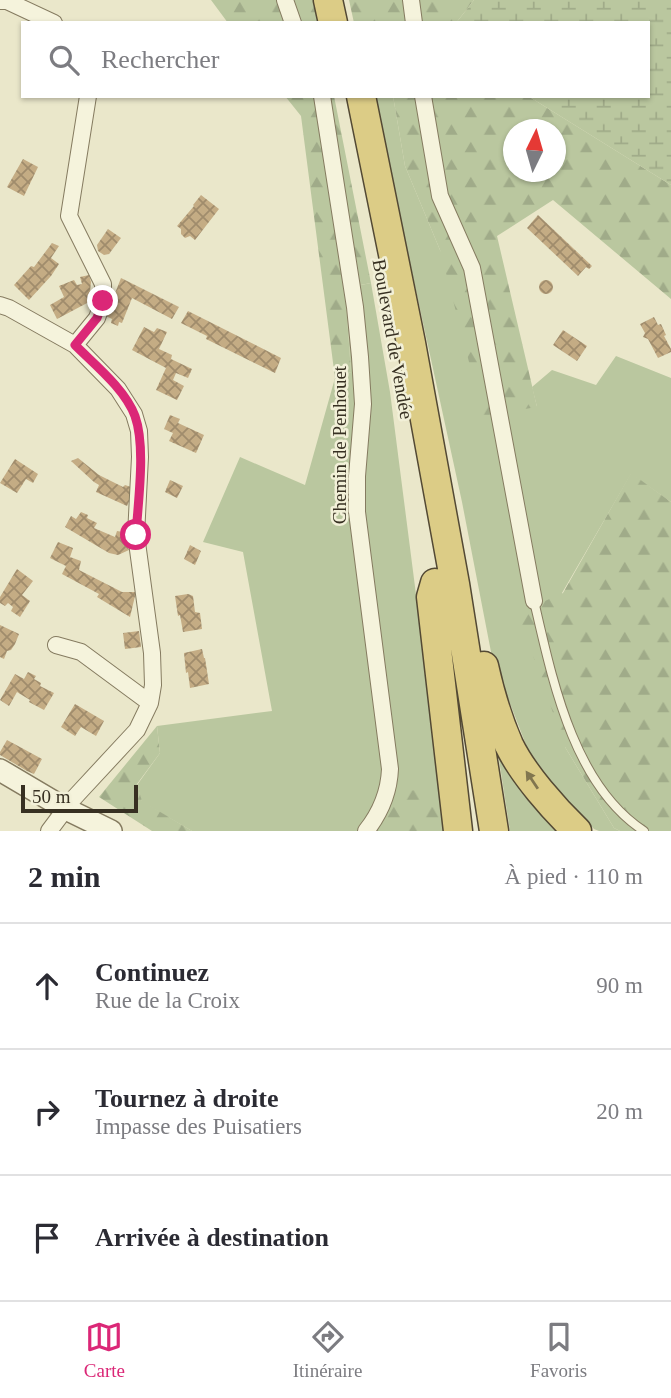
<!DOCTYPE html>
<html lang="fr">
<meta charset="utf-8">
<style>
body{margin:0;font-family:Georgia,serif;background:#f2f2f3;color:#2b2b33}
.compass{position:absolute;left:503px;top:119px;width:63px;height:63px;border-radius:50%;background:#fff;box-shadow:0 2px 5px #0004;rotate:5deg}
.scale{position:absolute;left:21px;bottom:18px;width:117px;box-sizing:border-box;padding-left:7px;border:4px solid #373022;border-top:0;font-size:19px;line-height:24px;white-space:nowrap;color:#373022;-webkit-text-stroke:5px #f2f0d8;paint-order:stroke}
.stop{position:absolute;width:21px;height:21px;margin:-16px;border:5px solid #db2777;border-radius:50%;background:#fff}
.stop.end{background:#db2777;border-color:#fff;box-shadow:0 2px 7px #0008}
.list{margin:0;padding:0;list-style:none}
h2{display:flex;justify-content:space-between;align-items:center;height:91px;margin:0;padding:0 28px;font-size:30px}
h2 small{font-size:23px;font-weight:400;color:#7c7c81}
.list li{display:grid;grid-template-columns:46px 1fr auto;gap:21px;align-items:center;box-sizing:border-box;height:126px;padding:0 28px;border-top:2px solid #e1e1e2}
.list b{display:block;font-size:26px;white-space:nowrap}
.list p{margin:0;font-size:23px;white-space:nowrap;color:#7c7c81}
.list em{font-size:23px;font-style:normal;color:#7c7c81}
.icon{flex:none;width:38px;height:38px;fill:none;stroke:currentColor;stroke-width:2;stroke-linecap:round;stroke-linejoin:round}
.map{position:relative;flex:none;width:671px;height:831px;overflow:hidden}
.search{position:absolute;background:#fff;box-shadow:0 2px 5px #0004;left:21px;right:21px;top:21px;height:77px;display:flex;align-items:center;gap:18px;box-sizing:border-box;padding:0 24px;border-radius:0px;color:#7c7c81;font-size:26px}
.sheet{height:469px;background:#fff}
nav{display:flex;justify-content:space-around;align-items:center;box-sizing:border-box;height:98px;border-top:2px solid #e1e1e2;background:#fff;font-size:19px;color:#7c7c81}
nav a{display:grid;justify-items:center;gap:4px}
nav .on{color:#db2777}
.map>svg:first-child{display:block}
</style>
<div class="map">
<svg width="671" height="831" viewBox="0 0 671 831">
<defs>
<pattern id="forest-firs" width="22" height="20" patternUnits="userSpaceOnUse" patternTransform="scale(1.75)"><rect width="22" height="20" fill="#bac79f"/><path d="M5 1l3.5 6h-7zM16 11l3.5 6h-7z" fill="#a0ab89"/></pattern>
<pattern id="wetland-marsh" width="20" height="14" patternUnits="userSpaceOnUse" patternTransform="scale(1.75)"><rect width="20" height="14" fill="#bac79f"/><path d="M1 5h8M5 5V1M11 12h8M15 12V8" fill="none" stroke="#a0ab89"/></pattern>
<pattern id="building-cross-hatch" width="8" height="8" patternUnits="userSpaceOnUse" patternTransform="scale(1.75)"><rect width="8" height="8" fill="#c4ac84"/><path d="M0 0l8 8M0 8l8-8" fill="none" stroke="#a08c6c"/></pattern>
</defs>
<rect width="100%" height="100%" fill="#eae7ca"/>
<path fill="#bac79f" d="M371 96H393L405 166 440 250 537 407 532 387 552 370 596 385 616 356 671 378V502L631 474 562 593 565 747 614 828 620 831H599L594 829 533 763 492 657 462 502 400 217Z
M371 283 390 392 441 789 370 831H192L142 802 137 785 160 753 157 726 272 711 243 552 203 542 240 457 305 485 335 378 351 372 345 288Z
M498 753 562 831H510Z"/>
<path fill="url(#forest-firs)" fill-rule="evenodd" d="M211 0H316L320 23H228Z
M349 0H474L456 23H354Z
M285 96H334L371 283 345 288 351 372 335 378 301 116Z
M393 96H528L671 185V299L553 200 497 236 537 407 483 416 440 250 405 166ZM514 130H556V172H514Z
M631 473 671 502V831H620L614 828 565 747 518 613 563 593Z
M157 726 160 753 137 784 142 801 192 831H152L99 797Z
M441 789 446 831H370L398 791Z"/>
<path fill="url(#wetland-marsh)" d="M474 0H671V185L528 96H648V23H456Z"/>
<path fill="url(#building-cross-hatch)" d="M23 159 38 167 24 196 7 187Z
M201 195 219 209 195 240 190 236 185 238 181 234V229L177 226 194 206 193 205Z
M538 215 592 266 589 269 586 267 578 276 527 228Z
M108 229 121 238 109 254 104 255 98 251 97 245Z
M52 243 59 246 51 258 59 264 51 276 29 300 14 285 31 266 34 267Z
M89 275 91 282 89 302 57 319 50 305 64 297 59 286 74 280 77 285 82 284 80 277Z
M121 278 179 307 172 319 132 298 122 323 119 322 118 326 111 323 112 319 106 316Z
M539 287a7 7 0 1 1 14 0a7 7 0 1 1-14 0Z
M188 311 281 358 275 373 206 339 207 336 181 323Z
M654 317 658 325 661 324 666 335 664 336 671 349V352L658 358 648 339 643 337 645 333 640 324Z
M144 327 154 332 157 328 167 332 159 349 172 355 171 359 192 369 188 378 176 373 173 380 184 386 177 400 156 390 166 368 132 350Z
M563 330 587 346 577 361 553 345Z
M170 415 180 419 178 423 204 435 196 453 169 441 173 433 164 429Z
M78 458 99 475 123 487 125 485 131 487V497L127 506 96 492 99 485 94 482 71 461Z
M15 459 38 474 33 483 26 479 17 493 0 483Z
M170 480 183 486 177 498 165 492Z
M81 512 88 515 87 518 97 523 94 528 115 537 117 531 129 533 128 542H125L129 550 118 555 109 553 65 527 71 516 76 519Z
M58 542 73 548 70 557 81 561 79 570 122 592H136L130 617 97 597 99 594 62 574 66 566 50 558Z
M190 545 201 551 195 565 184 559Z
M17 569 33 581 22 595 30 601 20 617 11 611 13 607 8 603 5 606 0 603V597Z
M188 594 193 596 195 612 200 613 202 629 183 632 180 615 178 616 175 596Z
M0 625 19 634 15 644 11 650 7 651 4 659 0 657Z
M139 631 141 647 125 649 123 633Z
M202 649 204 658H205L209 684 190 688 188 672 186 673 184 653Z
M28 672 36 676 34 679 41 683 40 686 54 693 44 710 29 702 30 700 17 692 9 706 0 700 15 674 24 679Z
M75 704 104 721 96 736 81 727 75 736 61 727Z
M7 740 42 759 34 774 27 771 0 755V752Z"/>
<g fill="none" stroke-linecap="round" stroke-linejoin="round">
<defs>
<path id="service" d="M534 601C552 678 573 785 644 831"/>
<path id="minor" d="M285 0 293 23
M411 0 414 23
M0 1H7L54 23
M322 96 355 307 360 357 363 404 357 476V512L390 769C389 793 381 812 366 831
M423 96 440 196 472 268 534 601
M0 305 9 308 75 345 118 389 134 414 139 431 140 457 136 535 152 653 153 685 150 703 137 730 73 799 49 831
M75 345 97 318 103 301V284L69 216 88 96
M56 645 81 652 150 703"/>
<path id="tertiary" d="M0 770 66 809 111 831"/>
<path id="trunk" d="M328 0 333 23
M361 96 411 343 455 584 494 831
M435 583 431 597 458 831
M484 666C490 693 498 720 509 745 523 774 554 809 577 831"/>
</defs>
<use href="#service" stroke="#857b60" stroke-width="10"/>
<use href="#minor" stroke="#857b60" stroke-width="18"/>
<use href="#tertiary" stroke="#857b60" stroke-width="24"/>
<use href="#trunk" stroke="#534934" stroke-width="31"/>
<use href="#service" stroke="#f5f3dc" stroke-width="8"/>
<use href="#minor" stroke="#f5f3dc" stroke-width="16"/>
<use href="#tertiary" stroke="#f5f3dc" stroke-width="21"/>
<use href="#trunk" stroke="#dccc86" stroke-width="28"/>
</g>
<defs><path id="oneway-solid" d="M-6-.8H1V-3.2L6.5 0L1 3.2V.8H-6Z" transform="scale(1.75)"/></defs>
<use fill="#81764f" href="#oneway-solid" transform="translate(532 780) rotate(-124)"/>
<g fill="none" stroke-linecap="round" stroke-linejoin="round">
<path stroke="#db2777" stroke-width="9" d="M103 301 97 318 75 345C95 365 125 389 135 416 146 447 138 501 136 535"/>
</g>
<g text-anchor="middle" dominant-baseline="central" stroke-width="5" stroke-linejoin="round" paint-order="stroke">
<g font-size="19" fill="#373022" stroke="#f2f0d8">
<text transform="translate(393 339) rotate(80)">Boulevard de Vendée</text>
<text transform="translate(339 445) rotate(-90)">Chemin de Penhouet</text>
</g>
</g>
</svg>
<svg class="compass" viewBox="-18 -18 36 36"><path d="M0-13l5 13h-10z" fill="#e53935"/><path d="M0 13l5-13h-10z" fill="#7c7c81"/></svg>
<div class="scale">50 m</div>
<div class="stop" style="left:136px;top:535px"></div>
<div class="stop end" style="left:103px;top:301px"></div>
<div class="search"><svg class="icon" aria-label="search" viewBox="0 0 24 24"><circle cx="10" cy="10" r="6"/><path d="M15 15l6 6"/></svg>Rechercher</div>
</div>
<section class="sheet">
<h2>2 min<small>À pied · 110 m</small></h2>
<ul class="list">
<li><svg class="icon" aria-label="ahead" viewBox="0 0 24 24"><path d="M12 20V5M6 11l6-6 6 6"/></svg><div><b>Continuez</b><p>Rue de la Croix</p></div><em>90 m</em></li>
<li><svg class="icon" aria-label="right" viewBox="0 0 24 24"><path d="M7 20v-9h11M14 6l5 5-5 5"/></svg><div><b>Tournez à droite</b><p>Impasse des Puisatiers</p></div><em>20 m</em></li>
<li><svg class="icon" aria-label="arrive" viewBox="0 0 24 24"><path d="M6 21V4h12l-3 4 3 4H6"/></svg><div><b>Arrivée à destination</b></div></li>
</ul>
</section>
<nav>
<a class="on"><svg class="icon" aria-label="map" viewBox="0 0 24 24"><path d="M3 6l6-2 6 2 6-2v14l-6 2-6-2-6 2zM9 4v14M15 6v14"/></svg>Carte</a>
<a><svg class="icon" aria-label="directions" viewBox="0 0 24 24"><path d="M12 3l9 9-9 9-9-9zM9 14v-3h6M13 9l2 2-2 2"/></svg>Itinéraire</a>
<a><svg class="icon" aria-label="saved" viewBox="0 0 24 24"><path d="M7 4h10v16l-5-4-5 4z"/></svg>Favoris</a>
</nav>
